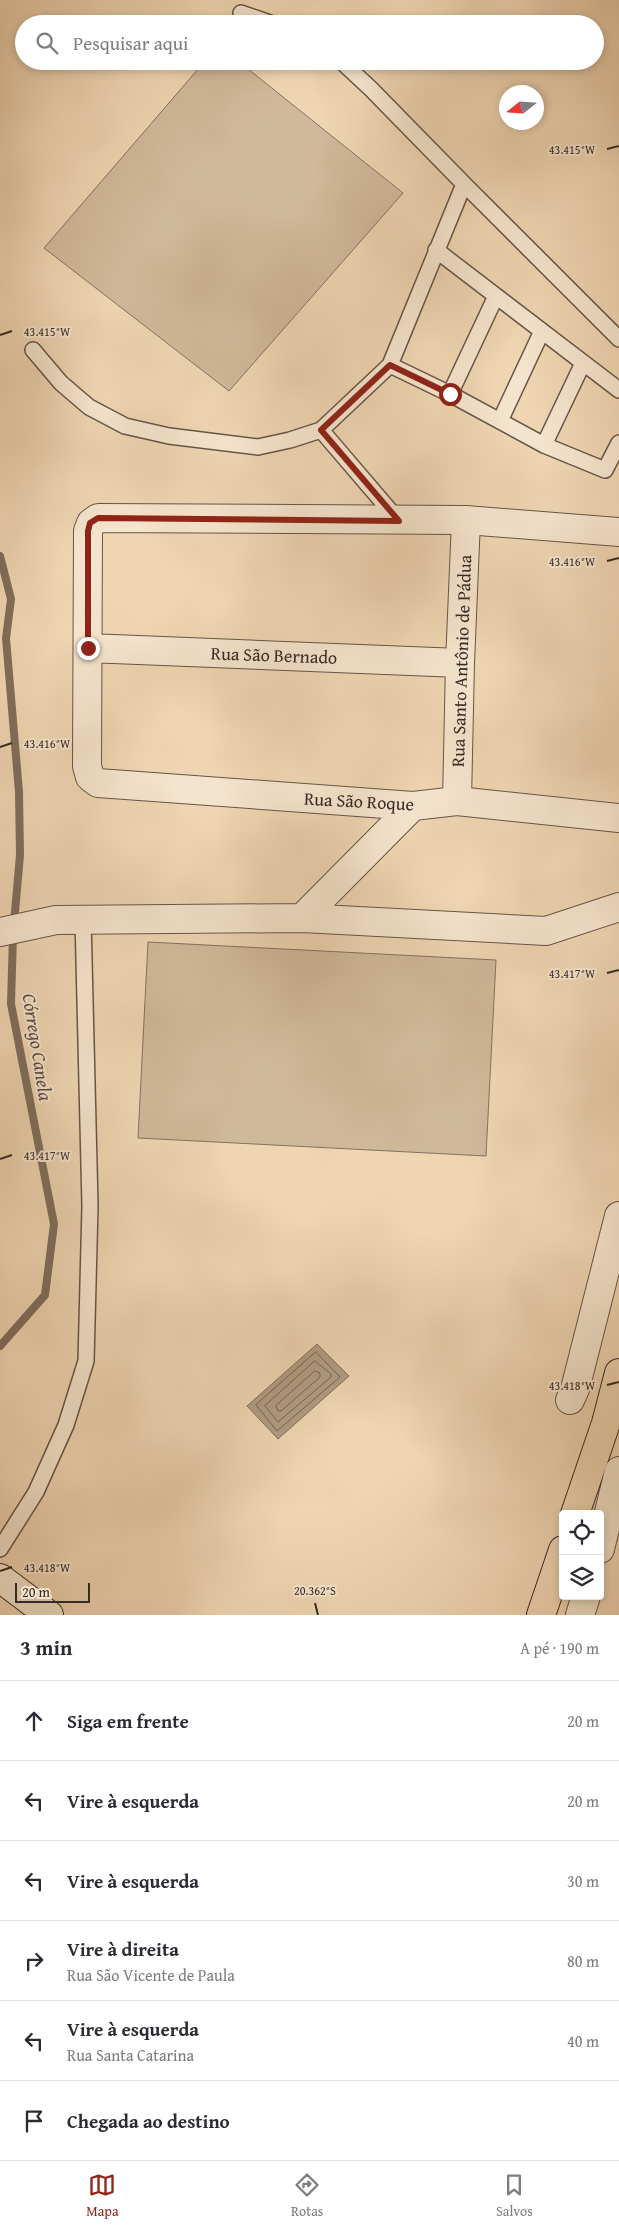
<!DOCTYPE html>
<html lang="pt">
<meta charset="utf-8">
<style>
body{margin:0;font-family:"Gentium Book Plus",serif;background:#f7f7f7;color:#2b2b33}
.controls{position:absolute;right:15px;bottom:15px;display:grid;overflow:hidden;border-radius:5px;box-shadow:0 2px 8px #0003}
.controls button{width:45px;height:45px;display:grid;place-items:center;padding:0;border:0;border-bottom:1px solid #e1e1e2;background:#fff;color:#2b2b33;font:25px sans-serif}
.compass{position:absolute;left:499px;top:85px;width:45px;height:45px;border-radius:50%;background:#fff;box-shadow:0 2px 8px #0003;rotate:253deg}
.scale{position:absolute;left:15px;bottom:12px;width:75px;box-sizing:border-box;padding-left:5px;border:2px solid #382a25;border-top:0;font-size:14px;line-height:18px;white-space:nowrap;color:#382a25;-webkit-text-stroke:4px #f5e4cd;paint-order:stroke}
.stop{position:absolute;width:15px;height:15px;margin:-11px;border:4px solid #8f2418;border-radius:50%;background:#fff}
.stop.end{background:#8f2418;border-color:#fff;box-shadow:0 1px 5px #0008}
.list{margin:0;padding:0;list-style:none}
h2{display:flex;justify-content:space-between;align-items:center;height:65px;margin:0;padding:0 20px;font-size:21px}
h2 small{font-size:16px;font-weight:400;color:#7c7c81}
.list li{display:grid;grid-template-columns:32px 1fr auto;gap:15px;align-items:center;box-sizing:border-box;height:80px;padding:0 20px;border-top:1px solid #e1e1e2}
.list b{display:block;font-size:19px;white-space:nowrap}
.list p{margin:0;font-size:16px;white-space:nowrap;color:#7c7c81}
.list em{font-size:16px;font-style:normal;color:#7c7c81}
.icon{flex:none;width:28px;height:28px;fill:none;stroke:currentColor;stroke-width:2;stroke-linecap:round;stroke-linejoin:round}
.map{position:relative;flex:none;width:619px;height:1615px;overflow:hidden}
.search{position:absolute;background:#fff;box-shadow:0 2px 8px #0003;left:15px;right:15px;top:15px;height:55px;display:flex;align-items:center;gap:12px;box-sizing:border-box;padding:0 18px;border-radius:28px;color:#7c7c81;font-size:19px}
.sheet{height:545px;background:#fff}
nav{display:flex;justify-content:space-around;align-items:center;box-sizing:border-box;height:70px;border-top:1px solid #e1e1e2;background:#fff;font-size:14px;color:#7c7c81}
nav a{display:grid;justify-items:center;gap:2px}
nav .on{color:#8f2418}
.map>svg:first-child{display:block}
</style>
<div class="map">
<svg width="619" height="1615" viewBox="0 0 619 1615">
<rect width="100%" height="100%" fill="#efd5b2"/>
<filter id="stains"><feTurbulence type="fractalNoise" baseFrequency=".004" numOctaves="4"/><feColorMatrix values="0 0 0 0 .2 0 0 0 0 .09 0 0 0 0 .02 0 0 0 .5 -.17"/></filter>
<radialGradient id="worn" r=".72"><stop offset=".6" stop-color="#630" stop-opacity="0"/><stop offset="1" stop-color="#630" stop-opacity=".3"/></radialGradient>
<path fill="#d0b89a" stroke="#847160" d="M205 61H238L403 193 229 391 44 248Z
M148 942 496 960 486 1156 138 1138Z"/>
<path fill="#b19b82" stroke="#816e5d" d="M317 1344 349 1376 278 1439 247 1406Z"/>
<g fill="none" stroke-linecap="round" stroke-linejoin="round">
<path stroke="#746254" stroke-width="1" d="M316 1352 340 1377 277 1431 256 1405Z
M315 1361 331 1374V1377L278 1422 265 1406Z
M315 1371 320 1373V1377L281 1411H278L276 1406Z"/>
<path stroke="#816e5d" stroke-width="8" d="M0 556 11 599 6 638 19 792 20 855 14 923
M0 1346 45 1295 54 1224 11 1004 13 935"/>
<defs>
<path id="lane" d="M241 13 273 24
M341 61 371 89 464 184
M436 250 619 390
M619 339 464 184 390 365 450 394 544 445 605 470 619 443
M33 350 61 383 89 407 125 426 169 436 258 447 290 440 321 430 390 365
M450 394 496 296
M500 421 542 331
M321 430 398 520
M544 445 583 363
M0 1549 36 1492 66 1425 86 1361 90 1206 83 919"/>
<path id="street" d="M619 532 466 520 98 518 91 523 88 531 87 766 90 777 98 783 413 806 457 801 619 818
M88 648 460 663
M457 801 460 663 466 520
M302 918 413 806
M0 932 56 920 302 918 546 931 619 907
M570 1400 575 1389 619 1216
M600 1549 619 1471
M580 1615 586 1596"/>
<path id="secondary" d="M0 1578 49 1615"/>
<path id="primary" d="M575 1514 606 1423 619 1373
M541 1615 563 1550"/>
</defs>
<use href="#lane" stroke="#665548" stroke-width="18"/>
<use href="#street" stroke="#665548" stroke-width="30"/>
<use href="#secondary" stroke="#382a25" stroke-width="30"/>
<use href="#primary" stroke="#382a25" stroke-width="30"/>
<use href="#lane" stroke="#f5e4cd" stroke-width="15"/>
<use href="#street" stroke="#f5e4cd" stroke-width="28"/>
<use href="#secondary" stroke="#f5e4cd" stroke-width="28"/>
<use href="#primary" stroke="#efd5b2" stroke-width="28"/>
</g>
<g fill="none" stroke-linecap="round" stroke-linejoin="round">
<path stroke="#8f2418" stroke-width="6" d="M88 648V531L90 523 98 518 399 521 321 430 390 365 450 394"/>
</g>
<path fill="none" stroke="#382a25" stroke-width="2" d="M607 149 619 146M0 335 12 331M607 561 619 558M0 747 12 743M607 973 619 970M0 1159 12 1155M607 1385 619 1382M0 1571 12 1567M315 1603 318 1615"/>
<g text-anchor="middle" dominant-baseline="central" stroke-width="4" stroke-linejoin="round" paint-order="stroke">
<g font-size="18" fill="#382a25" stroke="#f5e4cd">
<text transform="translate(274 655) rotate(2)">Rua São Bernado</text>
<text transform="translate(461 661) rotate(-88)">Rua Santo Antônio de Pádua</text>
<text transform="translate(359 801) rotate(3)">Rua São Roque</text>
</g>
<g font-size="19" font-style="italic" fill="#5c4c41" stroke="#f5e4cd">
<text transform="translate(38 1047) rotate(81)">Córrego Canela</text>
</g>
</g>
<g font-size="12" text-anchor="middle" fill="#382a25" stroke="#f5e4cd" stroke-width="4" stroke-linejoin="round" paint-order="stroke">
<text x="572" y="154">43.415°W</text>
<text x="47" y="336">43.415°W</text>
<text x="572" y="566">43.416°W</text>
<text x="47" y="748">43.416°W</text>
<text x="572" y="978">43.417°W</text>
<text x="47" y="1160">43.417°W</text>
<text x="572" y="1390">43.418°W</text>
<text x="47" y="1572">43.418°W</text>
<text x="315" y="1595">20.362°S</text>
</g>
<rect width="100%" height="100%" filter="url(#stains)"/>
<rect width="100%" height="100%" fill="url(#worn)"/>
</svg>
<div class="controls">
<button><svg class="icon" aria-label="locate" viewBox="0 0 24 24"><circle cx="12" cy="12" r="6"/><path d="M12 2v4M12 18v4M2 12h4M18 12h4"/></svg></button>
<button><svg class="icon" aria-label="layers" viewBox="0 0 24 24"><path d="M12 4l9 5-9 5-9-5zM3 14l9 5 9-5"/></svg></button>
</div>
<svg class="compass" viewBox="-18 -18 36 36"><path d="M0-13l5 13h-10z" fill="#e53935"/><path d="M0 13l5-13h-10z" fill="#7c7c81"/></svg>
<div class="scale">20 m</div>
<div class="stop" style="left:450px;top:394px"></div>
<div class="stop end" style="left:88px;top:648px"></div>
<div class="search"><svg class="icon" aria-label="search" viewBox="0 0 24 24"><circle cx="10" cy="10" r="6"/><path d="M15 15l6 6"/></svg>Pesquisar aqui</div>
</div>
<section class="sheet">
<h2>3 min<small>A pé · 190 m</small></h2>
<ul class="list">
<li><svg class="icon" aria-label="ahead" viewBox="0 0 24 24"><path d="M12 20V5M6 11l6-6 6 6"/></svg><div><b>Siga em frente</b></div><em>20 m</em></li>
<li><svg class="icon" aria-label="left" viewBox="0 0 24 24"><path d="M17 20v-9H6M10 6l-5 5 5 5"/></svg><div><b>Vire à esquerda</b></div><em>20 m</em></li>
<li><svg class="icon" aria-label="left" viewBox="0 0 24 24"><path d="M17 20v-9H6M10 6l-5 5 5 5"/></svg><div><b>Vire à esquerda</b></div><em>30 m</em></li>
<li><svg class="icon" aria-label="right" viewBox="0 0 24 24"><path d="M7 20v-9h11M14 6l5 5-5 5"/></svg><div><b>Vire à direita</b><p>Rua São Vicente de Paula</p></div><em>80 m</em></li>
<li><svg class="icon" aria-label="left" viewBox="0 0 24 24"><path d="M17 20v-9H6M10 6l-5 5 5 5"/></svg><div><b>Vire à esquerda</b><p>Rua Santa Catarina</p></div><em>40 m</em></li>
<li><svg class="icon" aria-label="arrive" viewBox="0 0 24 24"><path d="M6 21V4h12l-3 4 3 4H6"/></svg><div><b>Chegada ao destino</b></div></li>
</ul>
</section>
<nav>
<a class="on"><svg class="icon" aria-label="map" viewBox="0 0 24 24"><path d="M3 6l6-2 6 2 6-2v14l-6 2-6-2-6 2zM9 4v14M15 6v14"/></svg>Mapa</a>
<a><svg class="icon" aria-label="directions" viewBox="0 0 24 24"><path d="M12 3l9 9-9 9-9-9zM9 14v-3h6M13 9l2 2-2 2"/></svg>Rotas</a>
<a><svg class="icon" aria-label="saved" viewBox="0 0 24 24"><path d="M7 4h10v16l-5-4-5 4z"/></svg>Salvos</a>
</nav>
